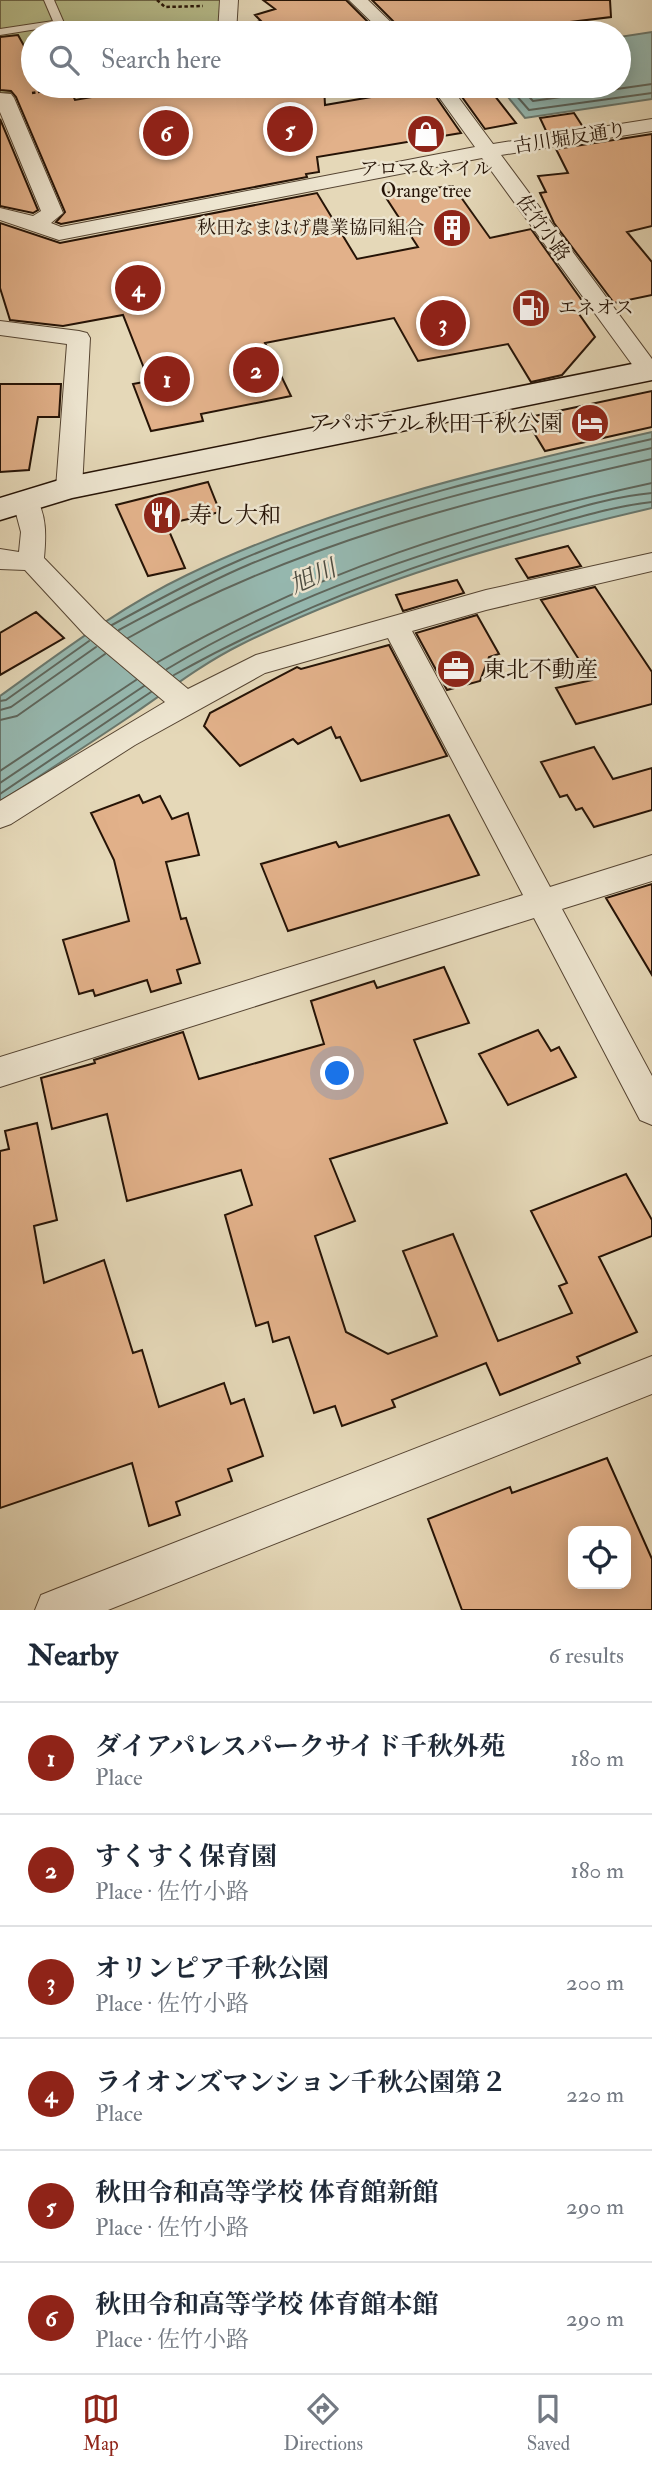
<!DOCTYPE html>
<meta charset="utf-8">
<style>
body{margin:0;font-family:"IM FELL Double Pica","Noto Serif JP",serif;background:#f2f2f3;color:#1f2937}
.controls{position:absolute;right:21px;bottom:21px;display:grid;overflow:hidden;border-radius:14px;box-shadow:0 4px 18px #0003}
.controls button{width:63px;height:63px;display:grid;place-items:center;padding:0;border:0;border-bottom:2px solid #e0e1e3;background:#fff;color:#1f2937;font:35px sans-serif}
.you{position:absolute;left:338px;top:1074px;width:24px;height:24px;margin:-18px;border:5px solid #fff;border-radius:50%;background:#1a73e8;box-shadow:0 0 0 10px #1a73e833}
.badge{display:grid;place-items:center;width:46px;height:46px;border-radius:50%;background:#8f2418;color:#fff;font-size:23px;font-weight:700}
.pin{position:absolute;translate:-50% -50%;border:4px solid #fff;box-shadow:0 2px 7px #0006}
.list{margin:0;padding:0;list-style:none}
h2{display:flex;justify-content:space-between;align-items:center;height:91px;margin:0;padding:0 28px;font-size:30px}
h2 small{font-size:23px;font-weight:400;color:#747a83}
.list li{display:grid;grid-template-columns:46px 1fr auto;gap:21px;align-items:center;box-sizing:border-box;height:112px;padding:0 28px;border-top:2px solid #e0e1e3}
.list b{display:block;font-size:26px;white-space:nowrap}
.list p{margin:0;font-size:23px;white-space:nowrap;color:#747a83}
.list em{font-size:23px;font-style:normal;color:#747a83}
.icon{flex:none;width:38px;height:38px;fill:none;stroke:currentColor;stroke-width:2;stroke-linecap:round;stroke-linejoin:round}
.map{position:relative;flex:none;width:652px;height:1610px;overflow:hidden}
.search{position:absolute;background:#fff;box-shadow:0 4px 18px #0003;left:21px;right:21px;top:21px;height:77px;display:flex;align-items:center;gap:18px;box-sizing:border-box;padding:0 24px;border-radius:38px;color:#747a83;font-size:26px}
.sheet{height:763px;background:#fff}
nav{display:flex;justify-content:space-around;align-items:center;box-sizing:border-box;height:98px;border-top:2px solid #e0e1e3;background:#fff;font-size:19px;color:#747a83}
nav a{display:grid;justify-items:center;gap:4px}
nav .on{color:#8f2418}
.map>svg:first-child{display:block}
</style>
<div class="map">
<svg width="652" height="1610" viewBox="0 0 652 1610">
<rect width="100%" height="100%" fill="#e5d8b8"/>
<filter id="stains"><feTurbulence type="fractalNoise" baseFrequency=".00286" numOctaves="4"/><feColorMatrix values="0 0 0 0 .2 0 0 0 0 .09 0 0 0 0 .02 0 0 0 .5 -.17"/></filter>
<radialGradient id="worn" r=".72"><stop offset=".6" stop-color="#630" stop-opacity="0"/><stop offset="1" stop-color="#630" stop-opacity=".3"/></radialGradient>
<path fill="#b8be8c" stroke="#6e6849" stroke-width="2" d="M0 0H221L220 33H33V86H49L0 94Z"/>
<path fill="#96b9b1" stroke="#69776d" stroke-width="2" d="M652 32V99L525 118 499 86H619V37Z
M652 432V508C510 541 371 580 240 645 200 665 166 692 129 717 86 746 43 774 0 802V696C60 653 120 607 187 575 330 506 498 467 652 432Z"/>
<g fill="none" stroke-linecap="round" stroke-linejoin="round">
<path stroke="#5e665c" stroke-width="2" d="M508 86 529 110 652 93
M519 86 533 101 652 84
M112 625C154 602 196 579 240 560 372 503 512 471 652 439
M119 630C162 607 203 584 248 565 377 511 515 479 652 448
M128 638C291 545 470 500 652 459
M158 662C319 570 472 522 652 483
M167 669C277 603 394 561 517 526 562 513 606 497 652 493
M174 675C285 613 401 568 523 533 566 521 608 507 652 502
M0 701 6 700 89 641
M0 710 11 707 96 647
M0 720 17 716 105 654
M0 771 136 680
M0 783 144 686
M0 794 151 692"/>
</g>
<path fill="#e2b18a" stroke="#251306" stroke-width="2" fill-rule="evenodd" d="M263 0H346L379 33H239V27L261 21 255 15 275 9Z
M372 0H610L611 17 480 33H405Z
M18 35 33 62V86H47L53 96 72 93 75 100 156 86H324L325 105 423 88 428 95 434 94 461 133 317 157 319 172 306 174 307 177 61 224 56 222 65 212 16 97 11 91 0 90V37Z
M486 86 494 95 516 123 485 129 457 90Z
M574 113 583 127 547 133 540 118Z
M0 119 38 210 33 213 0 206Z
M652 134V226L627 232 652 262V295L614 303 554 223 540 193 546 192 538 176 568 173 556 149Z
M453 186 490 238 531 229 588 309 577 311 595 337 562 375 531 382 508 344 418 361 394 318 265 343 291 396 201 414 203 421 151 431 133 384 149 381 123 315 63 326 10 320 0 288V223L60 243 317 193 357 259 418 247 383 193Z
M0 384H61L59 417H38L29 470 0 472Z
M652 391V427L545 451 525 418Z
M208 482 220 512 166 524 185 568 148 576 116 505Z
M568 546 581 566 528 578 516 559Z
M457 580 464 593 403 611 396 595Z
M595 587 652 672V704L576 724 556 688 592 680 541 600Z
M36 612 64 638 0 675V633Z
M477 615 499 654 489 657 480 681 447 690 416 633Z
M389 645 447 756 361 781 340 737 336 738 331 727 298 744 293 739 240 766 204 726 210 713 297 667 301 669Z
M594 747 613 779 652 768V810L594 827 582 808 576 810 567 795 560 797 541 762Z
M139 795 143 803 160 796 172 819 188 813 199 855 166 862 181 919 186 918 200 963 177 970 181 983 151 992 147 980 95 996 93 990 79 994 63 940 129 921 114 860 91 813Z
M449 815 479 875 288 931 261 864 336 842 339 847Z
M652 884V975L606 898Z
M444 967 469 1023 414 1040 447 1123 330 1159 355 1221 315 1236 346 1332 388 1354 437 1336 403 1251 453 1234 498 1341 572 1313 559 1286 567 1283 531 1211 626 1174 652 1220V1236L599 1257 637 1332 577 1357 580 1363 500 1395 486 1363 392 1400 395 1407 342 1426 335 1406 314 1413 289 1337 273 1342 268 1322 256 1326 225 1215 252 1205 241 1170 127 1201 107 1114 52 1129 41 1078 95 1063 94 1060 183 1032 199 1079 324 1044 311 1001 374 981 377 988Z
M538 1030 551 1051 559 1047 576 1077 508 1105 479 1054Z
M37 1123 57 1220 34 1226 44 1283 104 1260 133 1353 142 1350 159 1407 224 1383 231 1404 244 1399 263 1456 228 1469 232 1481 176 1502 180 1515 149 1526 132 1463 0 1508V1151L9 1149 5 1131Z
M607 1458 652 1559V1610H462L428 1519 510 1487 512 1493ZM573 1531H626V1584H573Z"/>
<g fill="none" stroke-linecap="round" stroke-linejoin="round">
<defs>
<path id="lane" d="M44 0H54L64 23 62 25 0 35V29L53 21Z"/>
<path id="street" d="M220 0H238L236 33H218Z
M349 0H368L402 33H383Z
M431 86H450L493 144 652 119V131L501 155 652 359V375L639 374 482 158 59 240 0 220V208L33 216 41 211 0 112V93L11 94 14 98 63 213 51 223 61 227 475 147Z
M0 321 79 331 87 333 90 338 82 488 78 494 69 496 60 494 56 488 67 344 0 335Z
M26 493 35 496C47 515 46 536 44 558L104 620 188 689 256 655 486 590 652 553V571L486 610 412 631 550 887 652 855V881L562 909 652 1076V1125L640 1120 534 918 0 1087V1057L523 895 388 638 265 673 135 745 11 824 0 828V801L165 702 84 634 25 570 0 569V549L19 552 21 532 13 502 17 496Z
M652 1356V1394L108 1610H35L41 1595 56 1589Z"/>
<path id="secondary" d="M652 360V380L72 498 0 520V498L69 477Z"/>
</defs>
<use href="#lane" stroke="#554432" stroke-width="2"/>
<use href="#street" stroke="#554432" stroke-width="2"/>
<use href="#secondary" stroke="#251306" stroke-width="3"/>
<path stroke="#251306" stroke-width="2.5" stroke-dasharray="3.5 2.5" stroke-linecap="butt" d="M157 0 165 7 203 6
M103 33C136 24 162 19 194 33
M32 93 76 86"/>
<use href="#lane" fill="#eee6d1" fill-rule="evenodd"/>
<use href="#street" fill="#eee6d1" fill-rule="evenodd"/>
<use href="#secondary" fill="#eee6d1" fill-rule="evenodd"/>
</g>
<defs>
<symbol id="shop-disc" viewBox="-11 -11 22 22"><circle r="9.5" fill="#8f2418" stroke="#eee6d1"/><path d="M-5-2.5h2.3a2.7 3.5 0 0 1 5.4 0H5L5.5 6h-11ZM-1.5-2.5h3a1.5 2.3 0 0 0-3 0Z" fill="#fff"/></symbol>
<symbol id="building-disc" viewBox="-11 -11 22 22"><circle r="9.5" fill="#8f2418" stroke="#eee6d1"/><path d="M-4-6H4V6H1V3H-1V6H-4ZM-2.5-4.3h1.7v1.8h-1.7ZM.8-4.3h1.7v1.8H.8ZM-2.5-1h1.7V.8h-1.7ZM.8-1h1.7V.8H.8Z" fill="#fff"/></symbol>
<symbol id="fuel-disc" viewBox="-11 -11 22 22"><circle r="9.5" fill="#8f2418" stroke="#eee6d1"/><path d="M-5.5-6h7V0h2V4h1.3V-2.5L3-4.5l.8-.8L6-3V5H2.5V1h-1V6h-7ZM-4.2-4.7v3.2H.2V-4.7Z" fill="#fff"/></symbol>
<symbol id="hotel-disc" viewBox="-11 -11 22 22"><circle r="9.5" fill="#8f2418" stroke="#eee6d1"/><path d="M-6-4.5h1.5V1H6V5H4.5V3h-9V5H-6ZM-4 0a1.8 1.8 0 1 1 3.6 0ZM.5 0V-2.5h3Q6-2.5 6 0Z" fill="#fff"/></symbol>
<symbol id="restaurant-disc" viewBox="-11 -11 22 22"><circle r="9.5" fill="#8f2418" stroke="#eee6d1"/><path d="M-5-6h1v4h1v-4h1v4h1v-4h1v5L-1.5 .5V6h-2V.5L-5-1ZM5-6V6H3V1.5H1.5Q1.5-4 5-6Z" fill="#fff"/></symbol>
<symbol id="office-disc" viewBox="-11 -11 22 22"><circle r="9.5" fill="#8f2418" stroke="#eee6d1"/><path d="M-6-3h4V-5.5h4V-3h4V5H-6ZM-1-4.5V-3h2v-1.5ZM-6 0V1H6V0Z" fill="#fff"/></symbol>
</defs>
<g fill-rule="evenodd">
<use href="#shop-disc" x="404" y="112" width="44" height="44"/>
<use href="#building-disc" x="430" y="206" width="44" height="44"/>
<use href="#fuel-disc" x="509" y="286" width="44" height="44"/>
<use href="#hotel-disc" x="568" y="401" width="44" height="44"/>
<use href="#restaurant-disc" x="140" y="493" width="44" height="44"/>
<use href="#office-disc" x="434" y="647" width="44" height="44"/>
</g>
<g text-anchor="middle" dominant-baseline="central" stroke-width="5" stroke-linejoin="round" paint-order="stroke">
<g font-size="19" fill="#251306" stroke="#eee6d1">
<text transform="translate(570 138) rotate(-9)">古川堀反通り</text>
<text transform="translate(543 228) rotate(54)">佐竹小路</text>
</g>
<g font-size="19" fill="#251306" stroke="#eee6d1">
<text x="426" y="169">アロマ＆ネイル<tspan x="426" dy="22">Orange tree</tspan></text>
<text x="425" y="228" text-anchor="end">秋田なまはげ農業協同組合</text>
<text x="558" y="308" text-anchor="start">エネオス</text>
</g>
<g font-size="23" fill="#251306" stroke="#eee6d1" text-anchor="start">
<text x="563" y="423" text-anchor="end">アパホテル 秋田千秋公園</text>
<text x="189" y="515">寿し大和</text>
<text x="483" y="669">東北不動産</text>
</g>
<g font-size="24" font-style="italic" fill="#4d4d42" stroke="#eee6d1">
<text transform="translate(313 577) rotate(-24)">旭川</text>
</g>
</g>
<rect width="100%" height="100%" filter="url(#stains)"/>
<rect width="100%" height="100%" fill="url(#worn)"/>
</svg>
<div class="controls">
<button><svg class="icon" aria-label="locate" viewBox="0 0 24 24"><circle cx="12" cy="12" r="6"/><path d="M12 2v4M12 18v4M2 12h4M18 12h4"/></svg></button>
</div>
<div class="you"></div>
<div class="pin badge" style="left:167px;top:379px">1</div>
<div class="pin badge" style="left:256px;top:370px">2</div>
<div class="pin badge" style="left:443px;top:323px">3</div>
<div class="pin badge" style="left:138px;top:288px">4</div>
<div class="pin badge" style="left:290px;top:129px">5</div>
<div class="pin badge" style="left:166px;top:133px">6</div>
<div class="search"><svg class="icon" aria-label="search" viewBox="0 0 24 24"><circle cx="10" cy="10" r="6"/><path d="M15 15l6 6"/></svg>Search here</div>
</div>
<section class="sheet">
<h2>Nearby<small>6 results</small></h2>
<ul class="list">
<li><span class="badge">1</span><div><b>ダイアパレスパークサイド千秋外苑</b><p>Place</p></div><em>180 m</em></li>
<li><span class="badge">2</span><div><b>すくすく保育園</b><p>Place · 佐竹小路</p></div><em>180 m</em></li>
<li><span class="badge">3</span><div><b>オリンピア千秋公園</b><p>Place · 佐竹小路</p></div><em>200 m</em></li>
<li><span class="badge">4</span><div><b>ライオンズマンション千秋公園第２</b><p>Place</p></div><em>220 m</em></li>
<li><span class="badge">5</span><div><b>秋田令和高等学校 体育館新館</b><p>Place · 佐竹小路</p></div><em>290 m</em></li>
<li><span class="badge">6</span><div><b>秋田令和高等学校 体育館本館</b><p>Place · 佐竹小路</p></div><em>290 m</em></li>
</ul>
</section>
<nav>
<a class="on"><svg class="icon" aria-label="map" viewBox="0 0 24 24"><path d="M3 6l6-2 6 2 6-2v14l-6 2-6-2-6 2zM9 4v14M15 6v14"/></svg>Map</a>
<a><svg class="icon" aria-label="directions" viewBox="0 0 24 24"><path d="M12 3l9 9-9 9-9-9zM9 14v-3h6M13 9l2 2-2 2"/></svg>Directions</a>
<a><svg class="icon" aria-label="saved" viewBox="0 0 24 24"><path d="M7 4h10v16l-5-4-5 4z"/></svg>Saved</a>
</nav>
